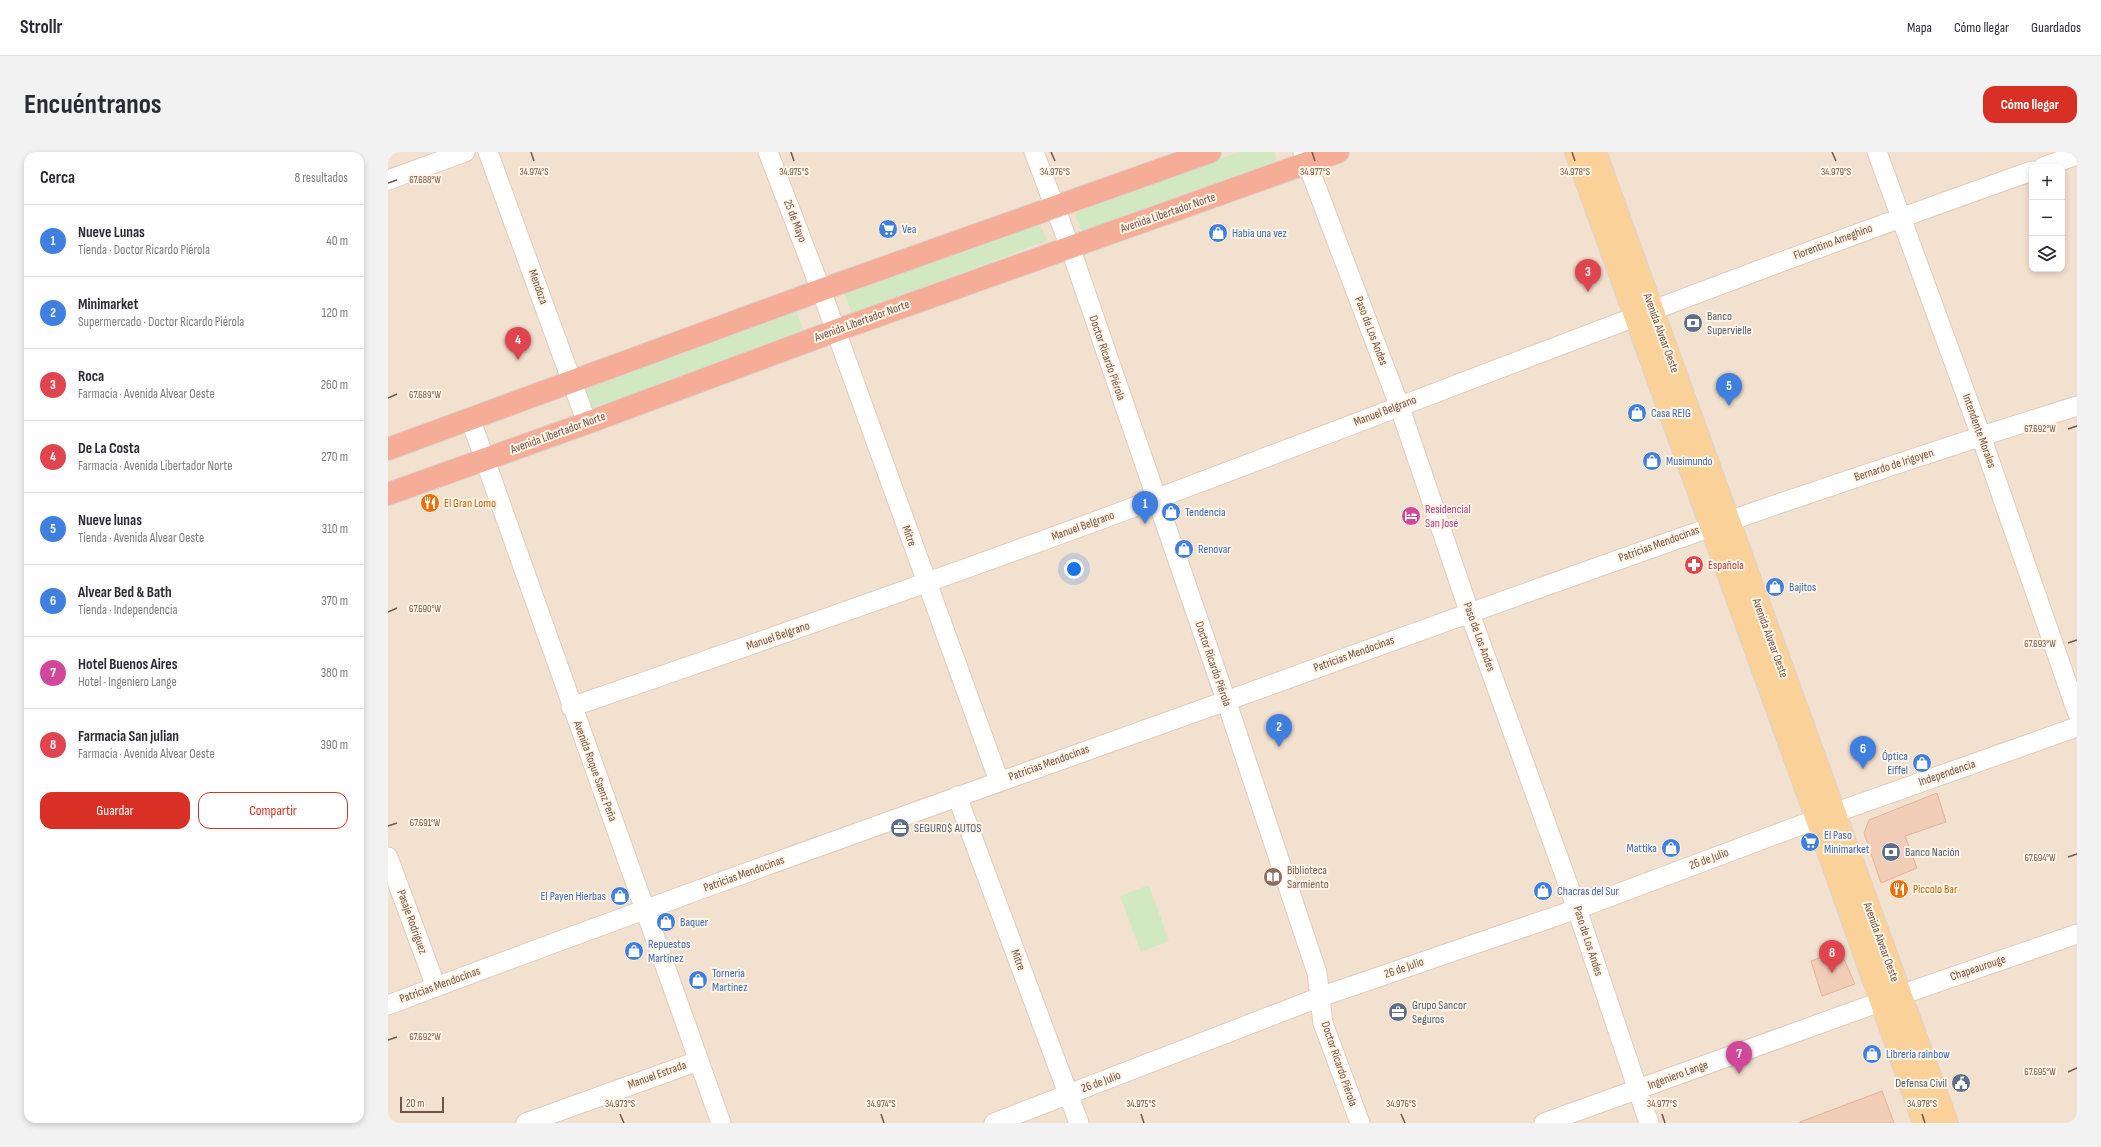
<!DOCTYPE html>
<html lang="es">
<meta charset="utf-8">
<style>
body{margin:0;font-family:"Sofia Sans Condensed",sans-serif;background:#f2f2f3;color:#2b2b33}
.controls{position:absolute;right:12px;top:12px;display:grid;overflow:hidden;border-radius:8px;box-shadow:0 2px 6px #0003}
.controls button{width:36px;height:36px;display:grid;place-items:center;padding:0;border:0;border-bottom:1px solid #e1e1e2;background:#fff;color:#2b2b33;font:20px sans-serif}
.scale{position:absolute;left:12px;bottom:10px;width:44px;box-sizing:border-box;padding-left:4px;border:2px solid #725548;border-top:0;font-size:11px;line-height:14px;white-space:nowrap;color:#725548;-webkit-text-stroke:3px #fff4e6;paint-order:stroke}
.you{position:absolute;left:686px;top:417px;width:14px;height:14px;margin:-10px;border:3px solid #fff;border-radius:50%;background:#1a73e8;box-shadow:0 0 0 6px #1a73e833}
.badge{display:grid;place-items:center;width:26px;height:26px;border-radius:50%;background:#d93025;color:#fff;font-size:13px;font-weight:700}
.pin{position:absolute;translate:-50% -33px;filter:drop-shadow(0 1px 2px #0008)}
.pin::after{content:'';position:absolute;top:21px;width:14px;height:12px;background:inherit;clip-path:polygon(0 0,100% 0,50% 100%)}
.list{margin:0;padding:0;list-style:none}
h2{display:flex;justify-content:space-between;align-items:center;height:52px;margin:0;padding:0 16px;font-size:17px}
h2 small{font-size:13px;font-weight:400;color:#7c7c81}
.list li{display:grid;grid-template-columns:26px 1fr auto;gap:12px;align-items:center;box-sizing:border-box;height:72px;padding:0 16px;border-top:1px solid #e1e1e2}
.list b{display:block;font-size:15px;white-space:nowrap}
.list p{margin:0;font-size:13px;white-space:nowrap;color:#7c7c81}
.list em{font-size:13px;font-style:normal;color:#7c7c81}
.actions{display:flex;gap:8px;padding:12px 16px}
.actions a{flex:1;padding:9px 0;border:1px solid #d93025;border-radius:12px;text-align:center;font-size:14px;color:#d93025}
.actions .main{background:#d93025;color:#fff}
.icon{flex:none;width:22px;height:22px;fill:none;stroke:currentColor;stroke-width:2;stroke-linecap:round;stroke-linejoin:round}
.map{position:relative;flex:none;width:1689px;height:971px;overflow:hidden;border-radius:12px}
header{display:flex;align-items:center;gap:24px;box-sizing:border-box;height:56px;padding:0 20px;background:#fff;border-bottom:1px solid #e1e1e2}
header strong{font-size:19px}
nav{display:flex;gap:22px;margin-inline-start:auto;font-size:14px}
.intro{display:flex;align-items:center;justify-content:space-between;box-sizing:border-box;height:96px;padding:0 24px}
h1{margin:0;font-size:28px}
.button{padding:10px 18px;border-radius:12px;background:#d93025;color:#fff;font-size:14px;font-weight:700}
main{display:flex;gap:24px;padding:0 24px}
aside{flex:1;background:#fff;border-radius:12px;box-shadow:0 2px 6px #0003}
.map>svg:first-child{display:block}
</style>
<header>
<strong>Strollr</strong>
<nav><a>Mapa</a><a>Cómo llegar</a><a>Guardados</a></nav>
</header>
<div class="intro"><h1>Encuéntranos</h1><a class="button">Cómo llegar</a></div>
<main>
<aside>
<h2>Cerca<small>8 resultados</small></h2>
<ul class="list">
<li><span class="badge" style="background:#3f7fe0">1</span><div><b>Nueve Lunas</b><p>Tienda · Doctor Ricardo Piérola</p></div><em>40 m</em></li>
<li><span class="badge" style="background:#3f7fe0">2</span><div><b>Minimarket</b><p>Supermercado · Doctor Ricardo Piérola</p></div><em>120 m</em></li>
<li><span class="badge" style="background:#e0444e">3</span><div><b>Roca</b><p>Farmacia · Avenida Alvear Oeste</p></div><em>260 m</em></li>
<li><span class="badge" style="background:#e0444e">4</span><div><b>De La Costa</b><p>Farmacia · Avenida Libertador Norte</p></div><em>270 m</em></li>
<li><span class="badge" style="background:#3f7fe0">5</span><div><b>Nueve lunas</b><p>Tienda · Avenida Alvear Oeste</p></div><em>310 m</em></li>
<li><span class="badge" style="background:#3f7fe0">6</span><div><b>Alvear Bed &amp; Bath</b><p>Tienda · Independencia</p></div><em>370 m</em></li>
<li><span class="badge" style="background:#d1479c">7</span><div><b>Hotel Buenos Aires</b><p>Hotel · Ingeniero Lange</p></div><em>380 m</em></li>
<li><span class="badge" style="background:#e0444e">8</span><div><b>Farmacia San julian</b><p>Farmacia · Avenida Alvear Oeste</p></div><em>390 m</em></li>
</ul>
<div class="actions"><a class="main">Guardar</a><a>Compartir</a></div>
</aside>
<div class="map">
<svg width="1689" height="971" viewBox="0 0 1689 971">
<rect width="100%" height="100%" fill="#fcf0e0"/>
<path fill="#f3e1cf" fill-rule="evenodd" d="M0 0H1689V971H0ZM1644 15H1674V117H1644Z"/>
<path fill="#d2e8c0" d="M850 0H886L890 9 694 81 687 61Z
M651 69 659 89 464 162 456 141Z
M408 159 417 180 204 257 196 236Z
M761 733 781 789 753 800 732 744Z"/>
<path fill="#f1cdb8" stroke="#e3b299" d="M1549 641 1558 670 1517 684 1529 716 1493 731 1476 681 1481 668Z
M1452 798 1467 832 1434 844 1423 809Z
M1494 939 1506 971H1412V970Z"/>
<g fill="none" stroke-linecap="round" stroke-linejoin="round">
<defs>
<path id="minor" d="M100 0 199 271
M380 0 433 138 611 629
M646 0 682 95 838 548 929 821 935 871 972 971
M915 0 1011 253 1081 459 1189 757 1261 971
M1489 0 1593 284 1689 560
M1655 15 1689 3
M0 28 77 0
M82 266 333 971
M183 555C378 488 572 420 765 348 1058 238 1349 123 1644 19
M569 644 691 971
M0 705 48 835
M0 853C278 748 558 649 838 549 1121 447 1402 343 1689 254
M138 971 310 909
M606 971 932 845 1189 757 1429 667 1689 575
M1156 971 1492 850 1689 782"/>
<path id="major" d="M1188 0 1429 667 1536 971
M1207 0 1559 971"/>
<path id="highway" d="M0 297 433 138 822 0
M0 342 199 271 447 179 950 0"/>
</defs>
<use href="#minor" stroke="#dfccbd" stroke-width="21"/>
<use href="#major" stroke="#dad3cf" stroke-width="24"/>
<use href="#highway" stroke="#dad3cf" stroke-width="24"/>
<use href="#minor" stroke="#fff" stroke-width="19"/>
<use href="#major" stroke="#fad299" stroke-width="22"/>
<use href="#highway" stroke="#f6ad97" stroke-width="22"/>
</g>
<path fill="none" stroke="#725548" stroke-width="1.5" d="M143 0 146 9M403 0 406 9M663 0 667 9M924 0 927 9M1184 0 1187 9M1444 0 1448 9M0 31 9 28M0 246 9 242M1680 277 1689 274M0 460 9 456M1680 491 1689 488M0 674 9 671M1680 705 1689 702M0 888 9 885M1680 920 1689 916M232 962 236 971M493 962 496 971M753 962 756 971M1013 962 1017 971M1274 962 1277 971M1534 962 1537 971"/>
<defs>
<symbol id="supermarket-disc" viewBox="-11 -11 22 22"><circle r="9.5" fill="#3f7fe0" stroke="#fff4e6"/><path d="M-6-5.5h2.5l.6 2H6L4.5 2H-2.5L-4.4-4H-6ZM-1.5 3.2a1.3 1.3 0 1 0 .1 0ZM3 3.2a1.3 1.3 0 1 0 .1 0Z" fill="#fff"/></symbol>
<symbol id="shop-disc" viewBox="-11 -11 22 22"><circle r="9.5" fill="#3f7fe0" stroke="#fff4e6"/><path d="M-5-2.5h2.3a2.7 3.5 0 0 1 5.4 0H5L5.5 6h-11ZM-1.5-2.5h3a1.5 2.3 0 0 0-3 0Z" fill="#fff"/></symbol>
<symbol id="bank-disc" viewBox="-11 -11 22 22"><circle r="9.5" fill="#5c6f8a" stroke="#fff4e6"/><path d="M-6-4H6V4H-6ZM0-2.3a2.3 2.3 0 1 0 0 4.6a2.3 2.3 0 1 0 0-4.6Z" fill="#fff"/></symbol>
<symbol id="restaurant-disc" viewBox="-11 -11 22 22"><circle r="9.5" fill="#e8710a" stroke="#fff4e6"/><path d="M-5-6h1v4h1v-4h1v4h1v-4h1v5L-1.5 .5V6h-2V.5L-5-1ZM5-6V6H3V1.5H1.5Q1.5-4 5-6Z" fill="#fff"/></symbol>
<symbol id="hotel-disc" viewBox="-11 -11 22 22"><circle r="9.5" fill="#d1479c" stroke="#fff4e6"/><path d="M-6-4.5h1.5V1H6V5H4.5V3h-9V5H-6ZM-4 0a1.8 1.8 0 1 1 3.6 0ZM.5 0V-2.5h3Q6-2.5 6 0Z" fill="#fff"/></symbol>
<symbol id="pharmacy-disc" viewBox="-11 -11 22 22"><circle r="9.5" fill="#e0444e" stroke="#fff4e6"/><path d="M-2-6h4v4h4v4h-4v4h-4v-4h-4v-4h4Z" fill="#fff"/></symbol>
<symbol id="office-disc" viewBox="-11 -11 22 22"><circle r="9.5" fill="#5c6f8a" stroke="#fff4e6"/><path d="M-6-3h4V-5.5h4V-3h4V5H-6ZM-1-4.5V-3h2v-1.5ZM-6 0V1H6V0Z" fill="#fff"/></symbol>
<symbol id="library-disc" viewBox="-11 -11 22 22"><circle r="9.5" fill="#8d6e63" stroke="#fff4e6"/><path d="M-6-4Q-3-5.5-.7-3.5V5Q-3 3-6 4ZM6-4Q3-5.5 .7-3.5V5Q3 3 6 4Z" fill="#fff"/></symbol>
<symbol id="civic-disc" viewBox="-11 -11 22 22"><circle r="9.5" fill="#5c6f8a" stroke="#fff4e6"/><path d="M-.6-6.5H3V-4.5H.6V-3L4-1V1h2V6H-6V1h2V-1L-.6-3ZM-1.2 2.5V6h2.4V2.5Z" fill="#fff"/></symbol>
</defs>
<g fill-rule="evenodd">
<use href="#supermarket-disc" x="489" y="66" width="22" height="22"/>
<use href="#shop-disc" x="819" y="70" width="22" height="22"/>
<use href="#bank-disc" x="1294" y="160" width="22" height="22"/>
<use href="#shop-disc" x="1238" y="250" width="22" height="22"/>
<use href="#shop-disc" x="1253" y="298" width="22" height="22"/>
<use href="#restaurant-disc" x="31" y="340" width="22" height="22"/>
<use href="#shop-disc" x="772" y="349" width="22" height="22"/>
<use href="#hotel-disc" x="1012" y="353" width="22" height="22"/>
<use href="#shop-disc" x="785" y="386" width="22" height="22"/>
<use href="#pharmacy-disc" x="1295" y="402" width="22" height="22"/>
<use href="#shop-disc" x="1376" y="424" width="22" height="22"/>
<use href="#shop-disc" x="1523" y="600" width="22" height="22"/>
<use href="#office-disc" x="501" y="665" width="22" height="22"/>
<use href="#supermarket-disc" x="1411" y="679" width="22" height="22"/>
<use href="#shop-disc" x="1272" y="685" width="22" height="22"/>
<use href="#bank-disc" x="1492" y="689" width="22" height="22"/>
<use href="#library-disc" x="874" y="714" width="22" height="22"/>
<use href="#restaurant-disc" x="1500" y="726" width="22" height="22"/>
<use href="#shop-disc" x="1144" y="728" width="22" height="22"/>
<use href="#shop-disc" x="221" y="733" width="22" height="22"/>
<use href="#shop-disc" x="267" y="759" width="22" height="22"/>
<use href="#shop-disc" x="235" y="788" width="22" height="22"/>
<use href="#shop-disc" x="299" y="817" width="22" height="22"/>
<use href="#office-disc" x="999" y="849" width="22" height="22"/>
<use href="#shop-disc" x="1473" y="891" width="22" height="22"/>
<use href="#civic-disc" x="1562" y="920" width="22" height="22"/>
</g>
<g text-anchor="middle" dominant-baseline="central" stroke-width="4" stroke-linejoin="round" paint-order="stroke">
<g font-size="12" fill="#725548" stroke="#fff4e6">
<text transform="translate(780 61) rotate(-19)">Avenida Libertador Norte</text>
<text transform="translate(407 69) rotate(69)">25 de Mayo</text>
<text transform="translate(1445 90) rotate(-20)">Florentino Ameghino</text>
<text transform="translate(150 135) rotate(70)">Mendoza</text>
<text transform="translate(474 169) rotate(-20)">Avenida Libertador Norte</text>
<text transform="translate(983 179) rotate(69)">Paso de Los Andes</text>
<text transform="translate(1273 181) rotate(70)">Avenida Alvear Oeste</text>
<text transform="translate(719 206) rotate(71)">Doctor Ricardo Piérola</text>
<text transform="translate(997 259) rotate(-21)">Manuel Belgrano</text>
<text transform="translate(1591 279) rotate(70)">Intendente Morales</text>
<text transform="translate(170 281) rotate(-20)">Avenida Libertador Norte</text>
<text transform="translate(1506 313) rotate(-18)">Bernardo de Irigoyen</text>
<text transform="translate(695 374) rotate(-20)">Manuel Belgrano</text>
<text transform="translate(521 384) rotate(70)">Mitre</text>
<text transform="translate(1271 392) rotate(-20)">Patricias Mendocinas</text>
<text transform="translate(390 484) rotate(-19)">Manuel Belgrano</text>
<text transform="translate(1091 485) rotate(70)">Paso de Los Andes</text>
<text transform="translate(1382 486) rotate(70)">Avenida Alvear Oeste</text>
<text transform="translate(966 502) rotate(-20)">Patricias Mendocinas</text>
<text transform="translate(825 512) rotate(71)">Doctor Ricardo Piérola</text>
<text transform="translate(661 611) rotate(-20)">Patricias Mendocinas</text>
<text transform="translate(207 619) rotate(70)">Avenida Roque Saenz Peña</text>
<text transform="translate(1559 621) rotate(-19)">Independencia</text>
<text transform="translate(1321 707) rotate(-20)">26 de Julio</text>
<text transform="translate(356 722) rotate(-20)">Patricias Mendocinas</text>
<text transform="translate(24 770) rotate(70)">Pasaje Rodriguez</text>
<text transform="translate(1200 789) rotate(72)">Paso de Los Andes</text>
<text transform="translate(1493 790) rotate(70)">Avenida Alvear Oeste</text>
<text transform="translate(630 808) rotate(70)">Mitre</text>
<text transform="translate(1016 816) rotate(-19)">26 de Julio</text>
<text transform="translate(1590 816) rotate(-19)">Chapeaurouge</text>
<text transform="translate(52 833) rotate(-20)">Patricias Mendocinas</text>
<text transform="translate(951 912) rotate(71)">Doctor Ricardo Piérola</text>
<text transform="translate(269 923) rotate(-20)">Manuel Estrada</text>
<text transform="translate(1290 923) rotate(-20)">Ingeniero Lange</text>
<text transform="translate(713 930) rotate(-21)">26 de Julio</text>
</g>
<g font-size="12" fill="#366cbe" stroke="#fff4e6" text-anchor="start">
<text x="514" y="77">Vea</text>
<text x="844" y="81">Habia una vez</text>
<text x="1263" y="261">Casa REIG</text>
<text x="1278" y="309">Musimundo</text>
<text x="797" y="360">Tendencia</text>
<text x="810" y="397">Renovar</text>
<text x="1401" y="435">Bajitos</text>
<text x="1520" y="604" text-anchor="end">Óptica<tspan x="1520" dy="14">Eiffel</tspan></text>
<text x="1436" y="683">El Paso<tspan x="1436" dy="14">Minimarket</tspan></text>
<text x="1269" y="696" text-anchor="end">Mattika</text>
<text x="1169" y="739">Chacras del Sur</text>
<text x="218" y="744" text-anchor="end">El Payen Hierbas</text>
<text x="292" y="770">Baquer</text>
<text x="260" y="792">Repuestos<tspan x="260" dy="14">Martinez</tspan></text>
<text x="324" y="821">Torneria<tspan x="324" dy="14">Martinez</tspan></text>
<text x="1498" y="902">Librería rainbow</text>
</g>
<g font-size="12" fill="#4e5e75" stroke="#fff4e6" text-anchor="start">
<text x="1319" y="164">Banco<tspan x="1319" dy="14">Supervielle</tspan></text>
<text x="526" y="676">SEGUR0$ AUTOS</text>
<text x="1517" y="700">Banco Nación</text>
<text x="1024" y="853">Grupo Sancor<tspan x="1024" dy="14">Seguros</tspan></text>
<text x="1559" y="931" text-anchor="end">Defensa Civil</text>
</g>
<g font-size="12" fill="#c56008" stroke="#fff4e6" text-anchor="start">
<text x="56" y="351">El Gran Lomo</text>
<text x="1525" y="737">Piccolo Bar</text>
</g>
<g font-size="12" fill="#b23c85" stroke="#fff4e6" text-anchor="start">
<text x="1037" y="357">Residencial<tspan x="1037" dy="14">San José</tspan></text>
</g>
<g font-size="12" fill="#be3a42" stroke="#fff4e6" text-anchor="start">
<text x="1320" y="413">Española</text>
</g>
<g font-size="12" fill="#785e54" stroke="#fff4e6" text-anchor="start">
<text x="899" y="718">Biblioteca<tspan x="899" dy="14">Sarmiento</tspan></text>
</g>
</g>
<g font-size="10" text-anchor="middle" fill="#725548" stroke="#fff4e6" stroke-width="4" stroke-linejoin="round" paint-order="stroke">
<text x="146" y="23">34.974°S</text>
<text x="406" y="23">34.975°S</text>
<text x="667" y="23">34.976°S</text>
<text x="927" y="23">34.977°S</text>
<text x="1187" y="23">34.978°S</text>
<text x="1448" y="23">34.979°S</text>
<text x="37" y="31">67.688°W</text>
<text x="37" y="246">67.689°W</text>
<text x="1652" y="280">67.692°W</text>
<text x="37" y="460">67.690°W</text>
<text x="1652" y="495">67.693°W</text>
<text x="37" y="674">67.691°W</text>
<text x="1652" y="709">67.694°W</text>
<text x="37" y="888">67.692°W</text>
<text x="1652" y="923">67.695°W</text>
<text x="232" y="955">34.973°S</text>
<text x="493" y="955">34.974°S</text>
<text x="753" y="955">34.975°S</text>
<text x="1013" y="955">34.976°S</text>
<text x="1274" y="955">34.977°S</text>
<text x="1534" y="955">34.978°S</text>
</g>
</svg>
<div class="controls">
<button>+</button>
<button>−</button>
<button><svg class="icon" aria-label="layers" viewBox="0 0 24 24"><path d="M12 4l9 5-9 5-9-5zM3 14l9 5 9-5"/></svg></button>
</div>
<div class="scale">20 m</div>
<div class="you"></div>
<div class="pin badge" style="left:757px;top:372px;background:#3f7fe0">1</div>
<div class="pin badge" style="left:891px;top:595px;background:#3f7fe0">2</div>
<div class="pin badge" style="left:1200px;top:140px;background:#e0444e">3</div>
<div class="pin badge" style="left:130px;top:208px;background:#e0444e">4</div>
<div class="pin badge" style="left:1341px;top:254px;background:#3f7fe0">5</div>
<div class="pin badge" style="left:1475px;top:617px;background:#3f7fe0">6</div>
<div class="pin badge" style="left:1351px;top:922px;background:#d1479c">7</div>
<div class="pin badge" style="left:1444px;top:821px;background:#e0444e">8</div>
</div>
</main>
